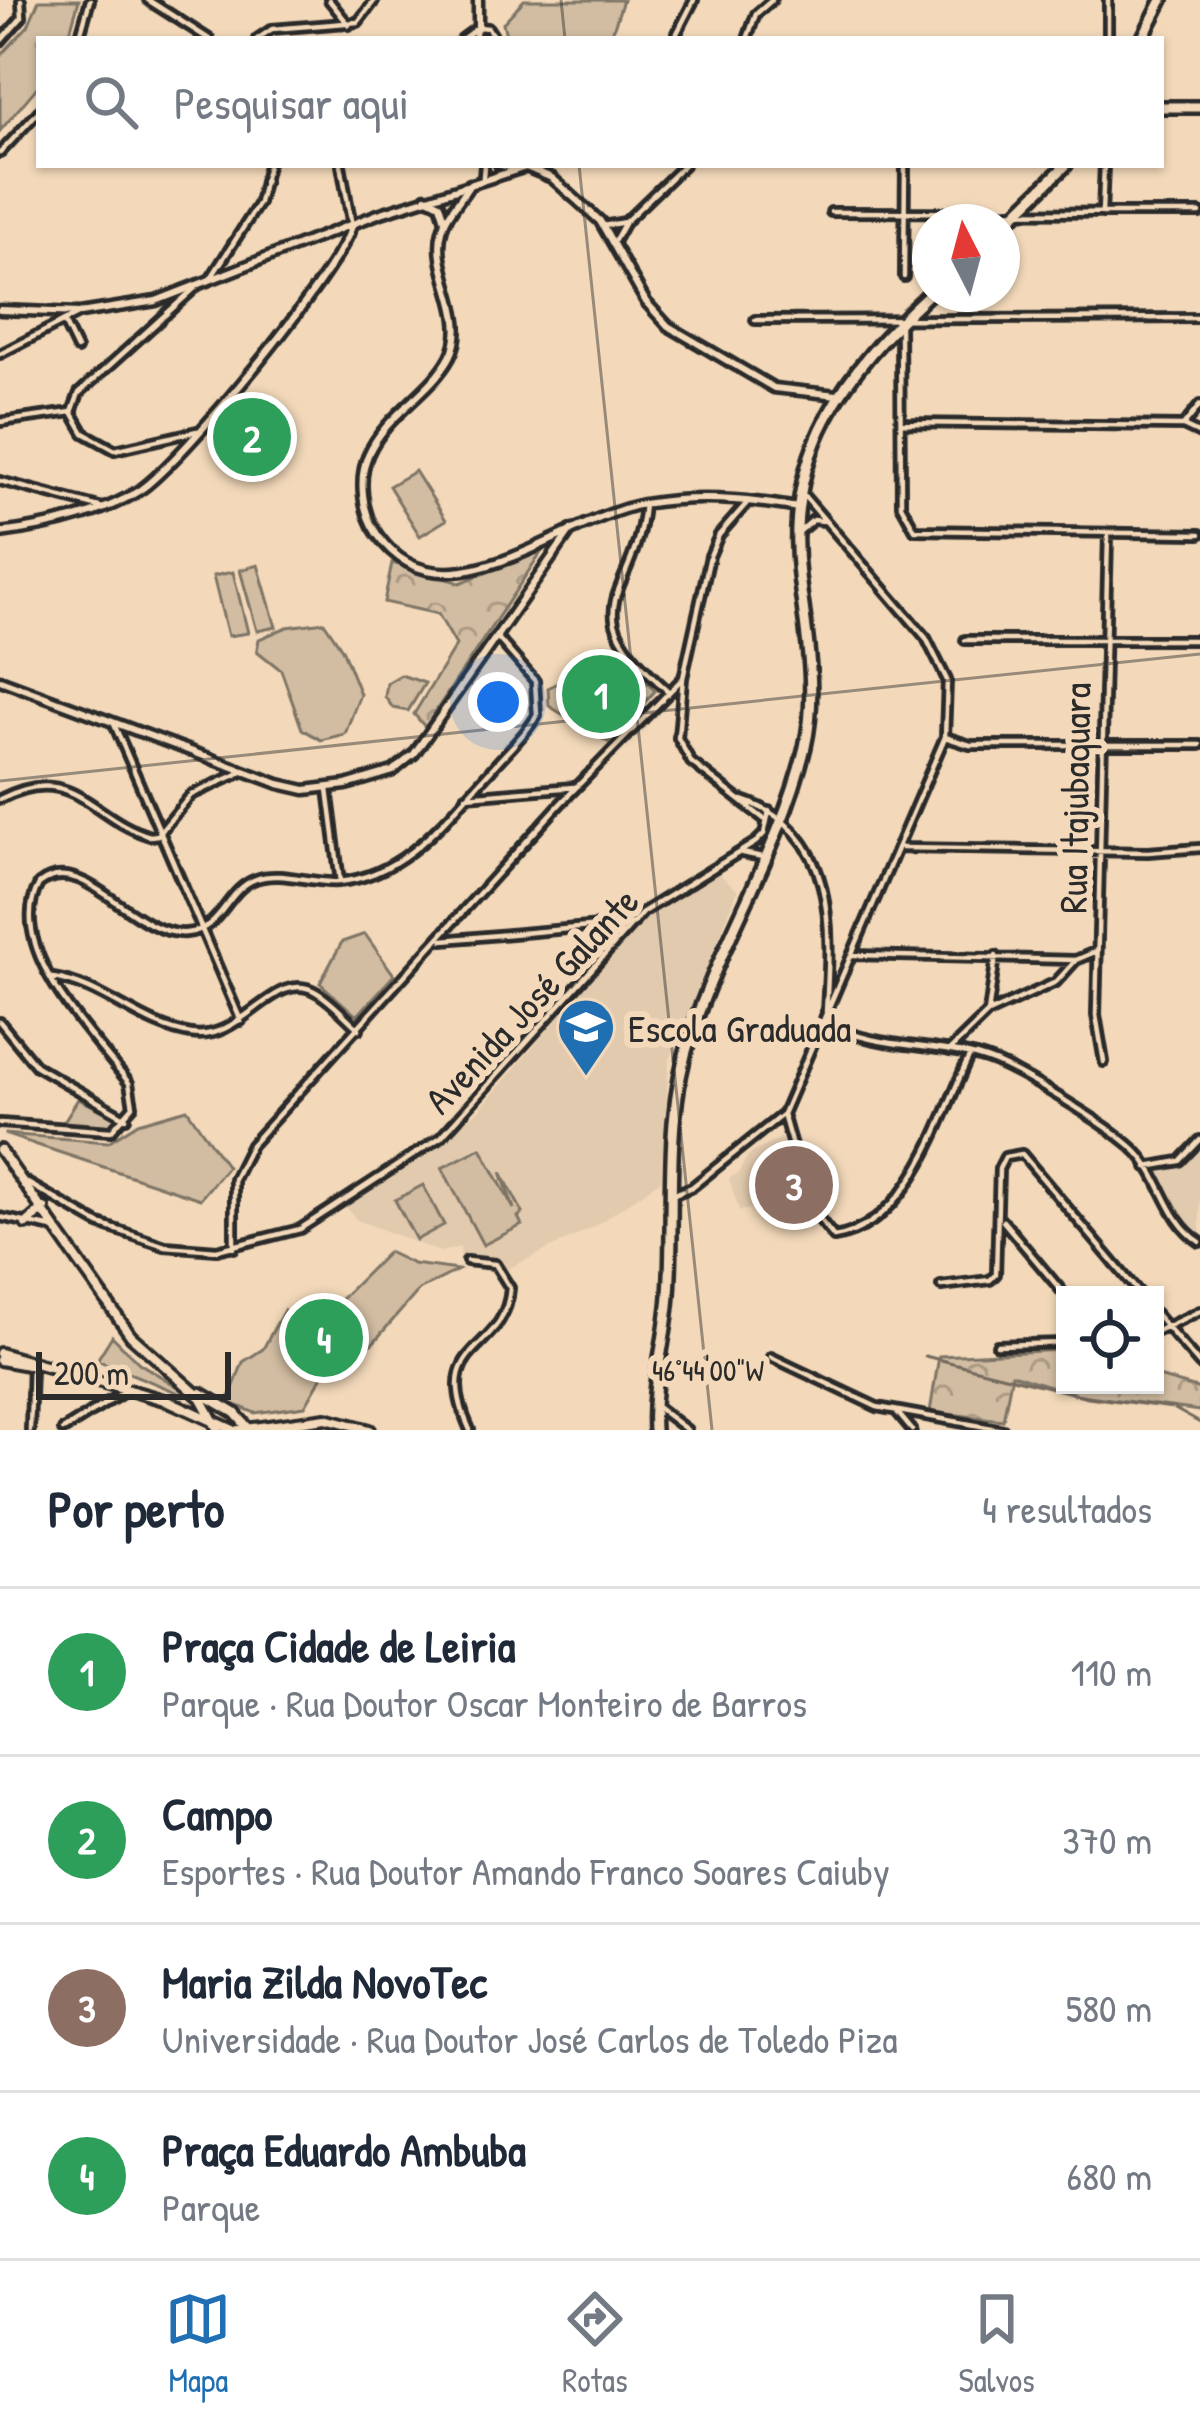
<!DOCTYPE html>
<html lang="pt">
<meta charset="utf-8">
<style>
body{margin:0;font-family:"Patrick Hand",sans-serif;background:#f6f6f7;color:#1f2937}
.controls{position:absolute;right:36px;bottom:36px;display:grid;overflow:hidden;border-radius:0px;box-shadow:0 3px 9px #0004}
.controls button{width:108px;height:108px;display:grid;place-items:center;padding:0;border:0;border-bottom:3px solid #e0e1e3;background:#fff;color:#1f2937;font:60px sans-serif}
.compass{position:absolute;left:912px;top:204px;width:108px;height:108px;border-radius:50%;background:#fff;box-shadow:0 3px 9px #0004;rotate:354deg}
.scale{position:absolute;left:36px;bottom:30px;width:195px;box-sizing:border-box;padding-left:12px;border:6px solid #2b2b2b;border-top:0;font-size:33px;line-height:42px;white-space:nowrap;color:#2b2b2b;-webkit-text-stroke:9px #f3d9ba;paint-order:stroke}
.you{position:absolute;left:498px;top:702px;width:42px;height:42px;margin:-30px;border:9px solid #fff;border-radius:50%;background:#1a73e8;box-shadow:0 0 0 18px #1a73e833}
.badge{display:grid;place-items:center;width:78px;height:78px;border-radius:50%;background:#1f6fb2;color:#fff;font-size:39px;font-weight:700}
.pin{position:absolute;translate:-50% -50%;border:6px solid #fff;box-shadow:0 3px 12px #0006}
.list{margin:0;padding:0;list-style:none}
h2{display:flex;justify-content:space-between;align-items:center;height:156px;margin:0;padding:0 48px;font-size:51px}
h2 small{font-size:39px;font-weight:400;color:#747a83}
.list li{display:grid;grid-template-columns:78px 1fr auto;gap:36px;align-items:center;box-sizing:border-box;height:168px;padding:0 48px;border-top:3px solid #e0e1e3}
.list b{display:block;font-size:45px;white-space:nowrap}
.list p{margin:0;font-size:39px;white-space:nowrap;color:#747a83}
.list em{font-size:39px;font-style:normal;color:#747a83}
.icon{flex:none;width:66px;height:66px;fill:none;stroke:currentColor;stroke-width:2;stroke-linecap:round;stroke-linejoin:round}
.map{position:relative;flex:none;width:1200px;height:1430px;overflow:hidden}
.search{position:absolute;background:#fff;box-shadow:0 3px 9px #0004;left:36px;right:36px;top:36px;height:132px;display:flex;align-items:center;gap:30px;box-sizing:border-box;padding:0 42px;border-radius:0px;color:#747a83;font-size:45px}
.sheet{height:828px;background:#fff}
nav{display:flex;justify-content:space-around;align-items:center;box-sizing:border-box;height:168px;border-top:3px solid #e0e1e3;background:#fff;font-size:33px;color:#747a83}
nav a{display:grid;justify-items:center;gap:6px}
nav .on{color:#1f6fb2}
.map>svg:first-child{display:block}
</style>
<div class="map">
<svg width="1200" height="1430" viewBox="0 0 1200 1430">
<defs>
<pattern id="forest-crowns" width="20" height="18" patternUnits="userSpaceOnUse" patternTransform="scale(3)"><rect width="20" height="18" fill="#d2bda2"/><path d="M2 6a3 3 0 1 1 6 0M12 15a3 3 0 1 1 6 0" fill="none" stroke="#ab9a84"/></pattern>
</defs>
<rect width="100%" height="100%" fill="#f3d9ba"/>
<filter id="ink" filterUnits="userSpaceOnUse"><feTurbulence type="fractalNoise" baseFrequency=".00833" numOctaves="2"/><feDisplacementMap in="SourceGraphic" scale="24" xChannelSelector="R" yChannelSelector="G"/><feConvolveMatrix kernelMatrix="1 2 1 2 8 2 1 2 1" color-interpolation-filters="sRGB"/></filter>
<g filter="url(#ink)">
<path fill="#e2caae" d="M719 874 738 890 669 1062 661 1180 592 1228 503 1271 490 1262H461L460 1247 440 1252 357 1220 346 1207 425 1155 481 1108 634 929 666 900Z
M781 1138 808 1210 762 1222 756 1208 739 1211 729 1178 738 1174 748 1155Z
M1200 1148V1239L1185 1225 1158 1173 1187 1162Z"/>
<path fill="url(#forest-crowns)" stroke="#7e7466" stroke-width="3" d="M542 551 425 727 414 714 456 645 438 614 384 602 392 563 460 583Z
M1065 1350V1385H1155V1376L1200 1389V1411L1074 1394 1012 1374 1003 1420 930 1412 939 1356Z"/>
<path fill="#d2bda2" stroke="#7e7466" stroke-width="3" d="M39 0H79L68 39H39V85L0 131V56L28 26Z
M524 0H623L610 39H507L503 23Z
M258 405 284 426 246 472 219 447Z
M415 471 446 520 420 536 389 486Z
M258 565 276 627 257 631 240 570Z
M233 572 248 633 228 636 213 576Z
M324 622 342 649 360 694 345 734 321 740 302 729 281 670 257 651 259 639 287 627Z
M619 651 655 691 608 742 549 706 548 688Z
M401 675 425 683 408 711 393 708 385 697 387 683Z
M365 934 394 975 357 1016 320 983 342 942Z
M78 1099 114 1116 116 1123 100 1129 61 1126Z
M187 1109 227 1167 200 1199 4 1134 108 1142 138 1123Z
M481 1148 514 1209 501 1172 523 1213 518 1217 522 1225 483 1245 442 1168Z
M423 1185 444 1225 416 1240 395 1200Z
M388 1252 413 1264 458 1270 419 1290 373 1343 327 1368 305 1406 255 1413 228 1402 243 1362 263 1349 284 1310 308 1332Z
M112 1336 139 1363 188 1393 186 1396 97 1360Z"/>
<g fill="none" stroke-linecap="round" stroke-linejoin="round">
<path stroke="#746a5f" stroke-width="3" d="M925 1356 1088 1397 1173 1408 1200 1423"/>
<defs>
<path id="minor" d="M148 0 209 39
M329 0 349 25
M478 27 488 28 495 39
M79 39 90 0
M257 39 272 29 358 22 375 0
M462 39 477 28
M474 39 478 27
M674 39 694 0
M747 39 756 14 772 0
M1108 39V0
M0 42 22 17 21 0
M0 153 39 111
M341 165 352 226
M499 165 510 168
M483 177 484 165
M831 212 1200 213
M1102 213 1104 165
M603 226 625 222
M615 240 625 222 684 165
M904 277 905 165
M209 281 259 203 268 165
M196 287 79 393 72 412 84 433 115 450 197 431
M755 320 1200 318
M64 322 77 349
M900 323 901 505 915 530 1200 534
M0 354 80 313
M0 422 72 412
M902 423 1183 426 1200 434
M1183 426 1200 405
M0 481 103 508
M747 503 719 535 710 556 683 678 678 738 691 762 764 819
M644 504C636 601 567 601 668 691
M800 531 813 520 825 521
M965 640H1200
M114 724 241 1021
M945 737 970 745H1200
M328 789 340 882
M466 796 574 787
M0 799C73 761 91 819 150 836L158 835 191 795 242 772
M742 800C838 831 831 927 826 1012
M902 848 1148 852 1200 848
M742 853 763 857
M443 940 634 923
M853 955 1076 960 1097 951
M53 978C103 985 140 1026 191 1034 242 1043 275 967 316 992 332 1001 345 1017 359 1029
M988 1013 996 956
M0 1022 36 1066 126 1118
M827 1023C883 1054 949 1039 1005 1067 1036 1082 1114 1128 1137 1152 1164 1180 1166 1220 1200 1242
M949 1051 988 1013 1056 982 1076 960
M1104 1062 1096 1015 1108 535
M783 1114 809 1206 834 1237C911 1225 940 1118 969 1057
M0 1123 111 1131 133 1106 129 1083C93 1036 3 947 39 884 83 849 133 937 186 933 223 930 225 890 256 879 280 870 312 884 338 882 406 876 447 817 490 771 505 753 526 735 537 715L535 681 496 636
M1147 1167 1180 1161 1200 1140
M24 1181 99 1224 165 1246 217 1250 300 1229 441 1137 643 912 756 842 764 834 769 811
M672 1195 692 1187 783 1114 945 737 947 680 926 638 805 497
M0 1217 53 1228
M1003 1221 1065 1295
M234 1248V1179L251 1145 561 803 683 678
M467 1261 495 1264 510 1288C505 1356 429 1340 470 1430
M941 1286 990 1280 996 1274 999 1169 1005 1157 1022 1154 1141 1295
M1155 1313 1200 1365
M1155 1332 1200 1311
M997 1345 1065 1343
M771 1357 877 1407 1003 1430
M653 1404 687 1430
M897 1412 912 1430
M30 1430 32 1364
M63 1430 129 1389"/>
<path id="tertiary" d="M478 0V27
M470 184C462 198 446 214 442 231 431 272 472 315 450 357 430 394 385 415 368 455 358 479 362 513 377 534 442 629 562 519 643 504 696 495 745 499 798 508
M426 197 440 204 445 220
M0 310 80 313 156 301 378 214 526 167 552 178 600 221 646 302 668 326 774 388 837 395
M0 533C47 527 100 516 140 490 183 461 338 273 352 226
M0 680 279 784 305 790 346 785 393 771 414 754 571 530"/>
<path id="secondary" d="M0 1150 131 1336 201 1398 218 1430
M26 1224 44 1208
M0 1353 171 1402 233 1430
M0 1360 28 1365
M201 1393 235 1413 250 1430
M239 1430 326 1418 370 1430"/>
<path id="primary" d="M1142 39 1162 0
M1161 107H1200
M1002 227 1066 165
M654 1430C651 1383 666 1341 669 1295 675 1208 663 1119 691 1034 723 937 781 847 805 747 818 691 806 633 799 576 784 452 844 372 930 293"/>
</defs>
<use href="#minor" stroke="#2b2b2b" stroke-width="14"/>
<use href="#tertiary" stroke="#2b2b2b" stroke-width="15"/>
<use href="#secondary" stroke="#2b2b2b" stroke-width="16"/>
<use href="#primary" stroke="#2b2b2b" stroke-width="18"/>
<use href="#minor" stroke="#f3d9ba" stroke-width="4.5"/>
<use href="#tertiary" stroke="#f3d9ba" stroke-width="6"/>
<use href="#secondary" stroke="#f3d9ba" stroke-width="8"/>
<use href="#primary" stroke="#f3d9ba" stroke-width="9"/>
</g>
</g>
<path fill="none" stroke="#2b2b2b" stroke-width="3" stroke-opacity="0.45" d="M561 0 565 39M579 165 712 1430M0 781 1200 654"/>
<defs>
<symbol id="school-pin" viewBox="-11 -11 22 30"><path d="M0 17L-7.5 6A9.5 9.5 0 1 1 7.5 6Z" fill="#1f6fb2" stroke="#f3d9ba"/><path d="M0-5L7-2L0 1L-7-2ZM-4 1L0 2.5L4 1V4Q0 6-4 4Z" fill="#fff"/></symbol>
</defs>
<g fill-rule="evenodd">
<use href="#school-pin" x="553" y="994" width="66" height="90"/>
</g>
<g text-anchor="middle" dominant-baseline="central" stroke-width="12" stroke-linejoin="round" paint-order="stroke">
<g font-size="39" fill="#2b2b2b" stroke="#f3d9ba">
<text transform="translate(1074 798) rotate(-89)">Rua Itajubaquara</text>
<text transform="translate(531 1000) rotate(-47)">Avenida José Galante</text>
</g>
<g font-size="39" fill="#2b2b2b" stroke="#f3d9ba" text-anchor="start">
<text x="628" y="1027">Escola Graduada</text>
</g>
</g>
<g font-size="30" text-anchor="middle" fill="#2b2b2b" stroke="#f3d9ba" stroke-width="12" stroke-linejoin="round" paint-order="stroke">
<text x="708" y="1381">46°44'00"W</text>
</g>
</svg>
<div class="controls">
<button><svg class="icon" aria-label="locate" viewBox="0 0 24 24"><circle cx="12" cy="12" r="6"/><path d="M12 2v4M12 18v4M2 12h4M18 12h4"/></svg></button>
</div>
<svg class="compass" viewBox="-18 -18 36 36"><path d="M0-13l5 13h-10z" fill="#e53935"/><path d="M0 13l5-13h-10z" fill="#747a83"/></svg>
<div class="scale">200 m</div>
<div class="you"></div>
<div class="pin badge" style="left:601px;top:694px;background:#2e9e5b">1</div>
<div class="pin badge" style="left:252px;top:437px;background:#2e9e5b">2</div>
<div class="pin badge" style="left:794px;top:1185px;background:#8d6e63">3</div>
<div class="pin badge" style="left:324px;top:1338px;background:#2e9e5b">4</div>
<div class="search"><svg class="icon" aria-label="search" viewBox="0 0 24 24"><circle cx="10" cy="10" r="6"/><path d="M15 15l6 6"/></svg>Pesquisar aqui</div>
</div>
<section class="sheet">
<h2>Por perto<small>4 resultados</small></h2>
<ul class="list">
<li><span class="badge" style="background:#2e9e5b">1</span><div><b>Praça Cidade de Leiria</b><p>Parque · Rua Doutor Oscar Monteiro de Barros</p></div><em>110 m</em></li>
<li><span class="badge" style="background:#2e9e5b">2</span><div><b>Campo</b><p>Esportes · Rua Doutor Amando Franco Soares Caiuby</p></div><em>370 m</em></li>
<li><span class="badge" style="background:#8d6e63">3</span><div><b>Maria Zilda NovoTec</b><p>Universidade · Rua Doutor José Carlos de Toledo Piza</p></div><em>580 m</em></li>
<li><span class="badge" style="background:#2e9e5b">4</span><div><b>Praça Eduardo Ambuba</b><p>Parque</p></div><em>680 m</em></li>
</ul>
</section>
<nav>
<a class="on"><svg class="icon" aria-label="map" viewBox="0 0 24 24"><path d="M3 6l6-2 6 2 6-2v14l-6 2-6-2-6 2zM9 4v14M15 6v14"/></svg>Mapa</a>
<a><svg class="icon" aria-label="directions" viewBox="0 0 24 24"><path d="M12 3l9 9-9 9-9-9zM9 14v-3h6M13 9l2 2-2 2"/></svg>Rotas</a>
<a><svg class="icon" aria-label="saved" viewBox="0 0 24 24"><path d="M7 4h10v16l-5-4-5 4z"/></svg>Salvos</a>
</nav>
